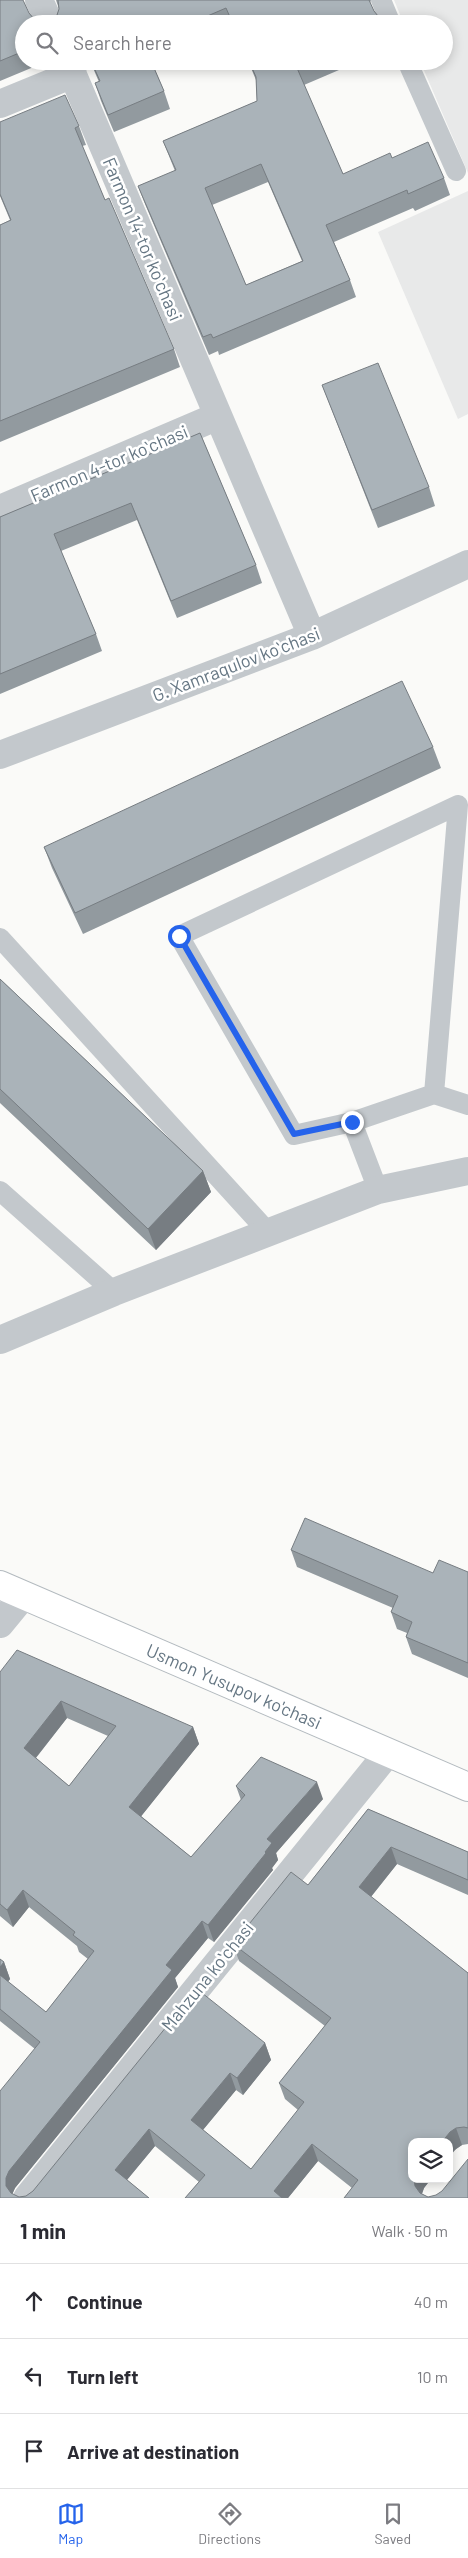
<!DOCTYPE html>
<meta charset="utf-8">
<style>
body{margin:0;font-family:Barlow,sans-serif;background:#f2f2f3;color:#2b2b33}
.controls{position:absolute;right:15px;bottom:15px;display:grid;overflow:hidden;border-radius:10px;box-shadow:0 2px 12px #0003}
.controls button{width:45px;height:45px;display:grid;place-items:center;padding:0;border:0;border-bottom:1px solid #e1e1e2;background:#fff;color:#2b2b33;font:25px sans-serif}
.stop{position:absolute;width:15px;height:15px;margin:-11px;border:4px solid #2563eb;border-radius:50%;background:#fff}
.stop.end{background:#2563eb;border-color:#fff;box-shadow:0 1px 5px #0008}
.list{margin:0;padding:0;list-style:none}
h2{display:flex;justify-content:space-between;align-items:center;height:65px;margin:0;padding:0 20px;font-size:21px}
h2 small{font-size:16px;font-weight:400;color:#7c7c81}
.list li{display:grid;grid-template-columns:32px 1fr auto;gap:15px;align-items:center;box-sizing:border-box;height:75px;padding:0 20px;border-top:1px solid #e1e1e2}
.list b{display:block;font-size:19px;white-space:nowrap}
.list em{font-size:16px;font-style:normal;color:#7c7c81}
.icon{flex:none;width:28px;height:28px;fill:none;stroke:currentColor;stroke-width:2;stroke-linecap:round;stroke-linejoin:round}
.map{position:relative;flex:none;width:468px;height:2198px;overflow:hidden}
.search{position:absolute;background:#fff;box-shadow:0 2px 12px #0003;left:15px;right:15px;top:15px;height:55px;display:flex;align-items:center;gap:12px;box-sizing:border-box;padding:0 18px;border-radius:28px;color:#7c7c81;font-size:19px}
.sheet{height:290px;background:#fff}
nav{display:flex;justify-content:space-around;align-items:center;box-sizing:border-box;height:70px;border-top:1px solid #e1e1e2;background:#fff;font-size:14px;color:#7c7c81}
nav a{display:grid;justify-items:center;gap:2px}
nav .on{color:#2563eb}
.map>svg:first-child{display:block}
</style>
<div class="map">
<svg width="468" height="2198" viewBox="0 0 468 2198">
<rect width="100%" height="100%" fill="#fafaf8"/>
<path fill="#e8e9e9" d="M394 0H468V173L420 61H444V24H404Z
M468 191V414L458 419 378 232Z"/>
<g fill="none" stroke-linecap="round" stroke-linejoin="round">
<defs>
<g id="secondary">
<path id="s1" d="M0 1585 468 1787"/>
</g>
</defs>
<use href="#secondary" stroke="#b3babf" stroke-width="30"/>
<path stroke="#c3c8cc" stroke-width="20" d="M381 0 391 24
M407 61 456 171
M0 938 268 1232
M434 1094 468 1105
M352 1122 434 1094 458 805 179 936 294 1135 352 1122 378 1190
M0 1191 114 1292"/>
<path stroke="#c3c8cc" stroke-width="28" d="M39 0 50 24
M67 61 312 636
M0 104 73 74
M0 509 218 416
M0 755 312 636 468 564
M0 1340 114 1292 378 1190 468 1171
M0 1624 23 1596
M27 2198 387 1754"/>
<use href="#secondary" stroke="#fff" stroke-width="28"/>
</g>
<path fill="#929a9f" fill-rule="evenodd" d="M0 0 29 13 34 19 42 22 51 21 57 15 59 9 56 0H371L370 3 374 11 378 16 387 24H24V61H48L0 81Z
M90 61H151L164 91 170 109 114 132 101 101 95 83 99 82Z
M248 61H360L304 85 343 174 392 158 444 178 450 195 415 211 413 208 334 242 350 280 356 297 219 355 218 351 209 355 145 204 138 186 175 171 163 141 257 101 256 80ZM268 182 302 261 246 285 212 205Z
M0 122 79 126 86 145 82 146 105 200 174 349 180 367 0 442V225L10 220 0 196Z
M322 385 429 487 435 506 378 528Z
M200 433 256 565 262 583 177 618 137 520 61 551 96 634 102 651 0 694V517Z
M433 747 441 768 83 934 52 868 44 847Z
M0 979 203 1171 211 1192 156 1250 0 1103Z
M291 1550 433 1573 468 1572V1678L412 1654 406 1637 407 1633 397 1629 391 1612 393 1608 297 1567Z
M0 1672 193 1727 199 1744 141 1816 191 1857 241 1800 236 1786 323 1799 276 1853 278 1860 272 1868 273 1870 214 1942 208 1938 175 1978 178 1987 15 2188 12 2194 19 2197 26 2196 265 2043 271 2060 243 2095 236 2090 203 2130 251 2169 298 2110 285 2099 279 2083 325 2026 239 1961 233 1944 308 1885 368 1809 468 1852V1895L397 1864 371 1897 468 1973V2144L462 2145 412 2179H431L424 2188 422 2194 428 2197 468 2198H344L352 2188 318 2161 288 2198H185L199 2182 155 2146 127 2180 149 2198H0L35 2049 0 2021V1959L4 1962 10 1979 8 1982 46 2012 88 1959 79 1952 77 1946 29 1907 13 1927 0 1916ZM67 1718 108 1736 69 1786 36 1758Z"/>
<path fill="#777d82" d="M203 1171 211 1192 156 1250 148 1229Z
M61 1701 67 1718 30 1765 24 1748Z
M193 1727 199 1744 135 1824 129 1807Z
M317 1782 323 1799 276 1853 278 1860 272 1868 273 1870 214 1942 208 1925 265 1852 267 1839Z
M391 1847 397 1864 365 1904 359 1887Z
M23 1890 29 1907 13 1927 7 1910Z
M202 1921 208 1938 175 1978 178 1987 15 2188 12 2195 6 2186V2178L9 2171 166 1965Z
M4 1962 10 1979 2 1989 0 1983V1967Z
M265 2043 271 2060 243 2095 237 2078Z
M230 2073 236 2090 197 2137 191 2120Z
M456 2128 462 2145 456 2149 449 2157V2142H442L450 2132Z
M149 2129 155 2146 121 2187 115 2170Z
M312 2144 318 2161 288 2198H276L274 2191Z
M414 2179H431L424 2188 421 2196 415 2186Z"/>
<path fill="#aab3b9" stroke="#777d82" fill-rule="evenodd" d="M0 0H23L29 13 34 19 42 22 51 21 57 15 59 9 58 0H369L374 11 378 16 385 18 387 24H233L226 8 189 24H24V51L0 61Z
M91 61H151L164 91 108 115 95 83 100 81Z
M249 61H313L297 68 343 174 390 153 392 158 428 142 444 178 408 194 407 190 326 225 350 280 213 338 211 334 203 337 138 186 176 170 163 141 257 101 256 77ZM261 164 303 261 246 285 205 188Z
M65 95 79 126 75 128 105 200 109 198 174 349 0 421V225L11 220 0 194V122Z
M378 363 429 487 372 510 322 385Z
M200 433 256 565 171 601 131 503 54 534 96 634 0 674V517Z
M402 681 433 747 75 913 44 847Z
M0 979 203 1171 148 1229 0 1089Z
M305 1518 433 1573 439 1560 468 1572V1663L406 1637 412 1622 391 1612 398 1596 291 1550Z
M17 1650 193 1727 129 1807 191 1857 245 1795 236 1786 261 1757 317 1782 267 1839 272 1843 265 1852 266 1853 208 1925 202 1921 166 1965 172 1970 9 2171 6 2178V2186L11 2193 19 2197 26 2196 33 2191 197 1989 265 2043 237 2078 230 2073 191 2120 251 2169 304 2102 279 2083 331 2018 233 1944 291 1872 308 1885 368 1809 468 1852V1880L391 1847 359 1887 468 1973V2128L464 2127 456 2128 450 2132 442 2142H412V2179H414L415 2186 420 2193 428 2197 436 2195 442 2191 468 2159V2198H344L358 2180 312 2144 274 2191 282 2198H185L205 2175 149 2129 115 2170 149 2198H0V2091L40 2042 0 2009V1975L46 2012 94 1951 73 1935 75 1932 23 1890 7 1910 0 1904V1672ZM61 1701 116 1726 69 1786 24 1748Z
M0 1959 4 1962 0 1967Z"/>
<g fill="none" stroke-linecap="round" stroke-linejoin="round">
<path stroke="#2563eb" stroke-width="6" d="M179 936 294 1134 352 1122"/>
</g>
<g text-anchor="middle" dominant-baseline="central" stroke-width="5" stroke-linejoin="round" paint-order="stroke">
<g font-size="18" fill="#657683" stroke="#fff">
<text transform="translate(143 239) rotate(67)">Farmon 14-tor koʻchasi</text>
<text transform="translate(109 463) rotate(-23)">Farmon 4-tor koʻchasi</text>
<text transform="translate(236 664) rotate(-21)">G. Xamraqulov koʻchasi</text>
<text stroke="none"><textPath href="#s1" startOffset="255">Usmon Yusupov ko'chasi</textPath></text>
<text transform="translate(207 1976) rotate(-51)">Mahzuna koʻchasi</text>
</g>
</g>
</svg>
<div class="controls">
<button><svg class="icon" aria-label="layers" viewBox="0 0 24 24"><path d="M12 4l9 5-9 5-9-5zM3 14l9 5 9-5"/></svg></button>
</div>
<div class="stop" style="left:179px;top:936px"></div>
<div class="stop end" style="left:352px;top:1122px"></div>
<div class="search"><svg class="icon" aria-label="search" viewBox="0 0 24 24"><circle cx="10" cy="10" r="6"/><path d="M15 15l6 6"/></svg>Search here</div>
</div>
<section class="sheet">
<h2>1 min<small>Walk · 50 m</small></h2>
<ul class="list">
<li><svg class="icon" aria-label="ahead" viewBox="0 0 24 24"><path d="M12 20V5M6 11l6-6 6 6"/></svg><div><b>Continue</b></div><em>40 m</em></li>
<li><svg class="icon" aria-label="left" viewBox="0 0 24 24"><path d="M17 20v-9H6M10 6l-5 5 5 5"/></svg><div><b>Turn left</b></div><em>10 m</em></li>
<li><svg class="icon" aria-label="arrive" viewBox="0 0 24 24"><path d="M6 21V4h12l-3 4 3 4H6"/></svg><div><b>Arrive at destination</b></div></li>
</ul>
</section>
<nav>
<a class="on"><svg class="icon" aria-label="map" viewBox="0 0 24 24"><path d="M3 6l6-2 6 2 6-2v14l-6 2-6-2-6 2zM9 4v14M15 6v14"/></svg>Map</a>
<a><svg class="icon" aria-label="directions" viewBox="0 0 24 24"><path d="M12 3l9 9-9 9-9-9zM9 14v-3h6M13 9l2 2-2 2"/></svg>Directions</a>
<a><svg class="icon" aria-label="saved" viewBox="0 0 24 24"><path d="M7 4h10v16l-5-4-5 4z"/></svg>Saved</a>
</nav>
